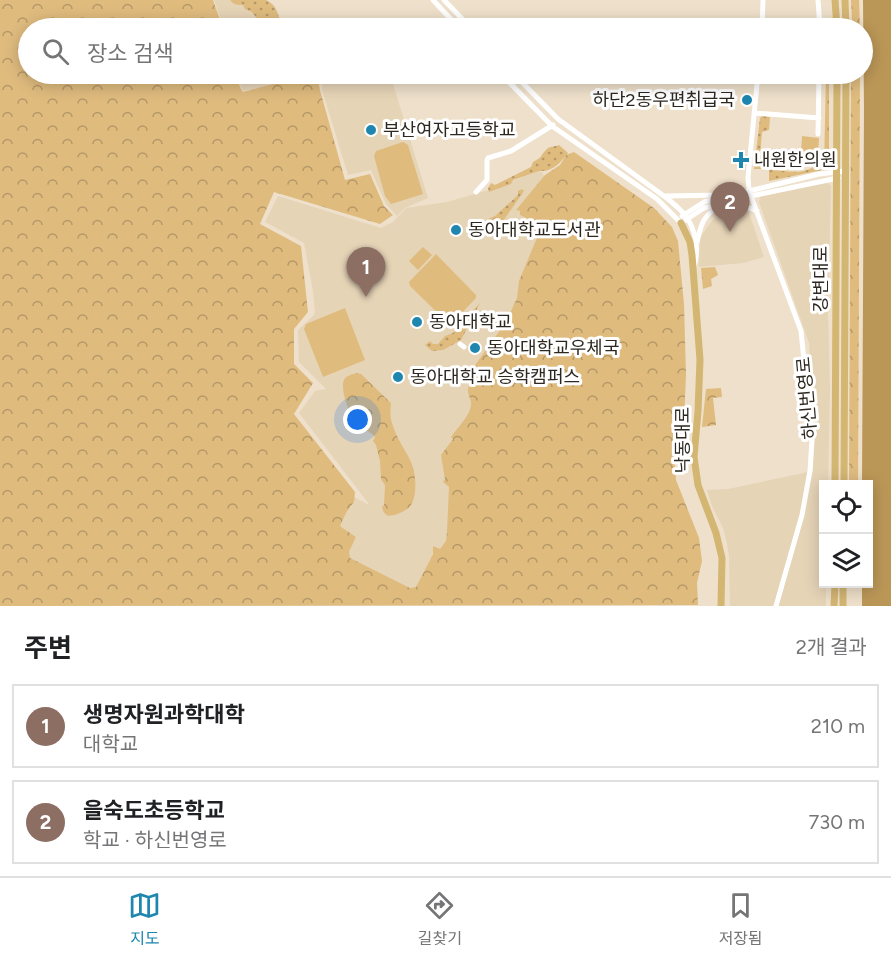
<!DOCTYPE html>
<html lang="ko">
<meta charset="utf-8">
<style>
body{margin:0;font-family:Figtree,"Noto Sans KR",sans-serif;background:#f2f2f2;color:#202124}
.controls{position:absolute;right:18px;bottom:18px;display:grid;overflow:hidden;border-radius:0px;box-shadow:0 3px 15px #0003}
.controls button{width:54px;height:54px;display:grid;place-items:center;padding:0;border:0;border-bottom:2px solid #e0e0e0;background:#fff;color:#202124;font:30px sans-serif}
.you{position:absolute;left:358px;top:420px;width:21px;height:21px;margin:-15px;border:4px solid #fff;border-radius:50%;background:#1a73e8;box-shadow:0 0 0 9px #1a73e833}
.badge{display:grid;place-items:center;width:39px;height:39px;border-radius:50%;background:#1e86af;color:#fff;font-size:20px;font-weight:700}
.pin{position:absolute;translate:-50% -50px;filter:drop-shadow(0 2px 3px #0008)}
.pin::after{content:'';position:absolute;top:32px;width:21px;height:18px;background:inherit;clip-path:polygon(0 0,100% 0,50% 100%)}
.list{margin:0;padding:0;list-style:none}
h2{display:flex;justify-content:space-between;align-items:center;height:78px;margin:0;padding:0 24px;font-size:26px}
h2 small{font-size:20px;font-weight:400;color:#757577}
.list li{display:grid;grid-template-columns:39px 1fr auto;gap:18px;align-items:center;box-sizing:border-box;height:84px;margin:0 12px 12px;padding:0 12px;border:2px solid #e0e0e0;border-radius:0px}
.list b{display:block;font-size:22px;white-space:nowrap}
.list p{margin:0;font-size:20px;white-space:nowrap;color:#757577}
.list em{font-size:20px;font-style:normal;color:#757577}
.icon{flex:none;width:33px;height:33px;fill:none;stroke:currentColor;stroke-width:2;stroke-linecap:round;stroke-linejoin:round}
.map{position:relative;flex:none;width:891px;height:606px;overflow:hidden}
.search{position:absolute;background:#fff;box-shadow:0 3px 15px #0003;left:18px;right:18px;top:18px;height:66px;display:flex;align-items:center;gap:15px;box-sizing:border-box;padding:0 21px;border-radius:33px;color:#757577;font-size:22px}
.sheet{height:270px;background:#fff}
nav{display:flex;justify-content:space-around;align-items:center;box-sizing:border-box;height:84px;border-top:2px solid #e0e0e0;background:#fff;font-size:16px;color:#757577}
nav a{display:grid;justify-items:center;gap:3px}
nav .on{color:#1e86af}
.map>svg:first-child{display:block}
</style>
<div class="map">
<svg width="891" height="606" viewBox="0 0 891 606">
<defs>
<pattern id="grass-dots" width="8" height="8" patternUnits="userSpaceOnUse" patternTransform="scale(1.5)"><rect width="8" height="8" fill="#dfbb7e"/><path d="M2 2h.1M6 6h.1" fill="none" stroke="#b59867" stroke-width="1.8" stroke-linecap="round"/></pattern>
<pattern id="forest-crowns" width="20" height="18" patternUnits="userSpaceOnUse" patternTransform="scale(1.5)"><rect width="20" height="18" fill="#dfbb7e"/><path d="M2 6a3 3 0 1 1 6 0M12 15a3 3 0 1 1 6 0" fill="none" stroke="#b59867"/></pattern>
</defs>
<rect width="100%" height="100%" fill="#eee0ca"/>
<path fill="#e6d4b7" d="M214 0H267L275 6 280 20 281 28H224Z
M236 74H284L276 81 262 87 243 91Z
M323 74H390L428 198 405 208 397 216 386 204 371 170 348 175 322 90Z
M538 171 542 172 554 196 450 487V520L447 541 441 550 434 548 432 556 416 587 410 588 350 559 349 556V552L356 537 340 526 346 513 345 511 354 497 369 505V504L299 413 315 391 326 389 299 362 298 330 315 314 313 291 304 243 265 222 278 196 381 228 393 222 406 208 447 202 489 190Z
M828 183 831 186 828 313 830 389 828 484H824V584H826V606H730L729 555 727 544 723 528 712 506 707 490 728 489 813 471 816 412 811 381 809 343 759 202 760 197 818 184Z
M735 209 748 210 764 257 743 263 699 267 700 238 708 226 714 219Z"/>
<path fill="url(#grass-dots)" d="M230 0H266C277 5 280 18 281 28H264L252 12 245 9 243 5H239L234 4Z
M762 116 770 117 769 130 762 132 760 156 766 161V169H754L760 118Z
M559 145 568 153C560 163 553 172 539 171L513 180 511 184 489 192 488 188 491 183 495 185 531 167 533 162C544 156 539 157 546 150 549 146 554 147 559 145Z
M823 159 822 170 769 181V170C793 171 806 177 823 159Z
M522 189 524 191 494 234 488 219 495 216 518 195V191Z
M480 303 461 340 443 350 432 351 425 345 430 341 433 344H438L445 336 453 333Z"/>
<path fill="url(#forest-crowns)" d="M0 0H213L223 28H28V74H235L241 89 243 92 276 83 285 74H317L320 90 345 180 370 174 384 206 393 215 380 224 274 192 260 224 301 246 308 312 294 329V364L313 383 294 414 355 492 354 502 347 511 340 526 356 537 349 552 350 558 410 588 416 587 433 554V546L440 549 446 541 447 532 449 487 443 482 445 479 441 455 453 439 451 437C457 428 470 416 471 405 472 400 468 396 468 391 468 382 475 380 473 368L506 322 517 298 519 281 539 233 532 229C533 221 527 218 520 215V211L516 210 545 175 560 165 566 155 574 152 654 208 672 227 678 241 684 304 686 375 684 421 679 443 674 457 676 480 699 538 702 561 697 583 698 605 0 606Z
M851 0H859L860 28H850L852 22Z
M826 74H829V165L827 168 824 169Z
M851 74H860V78L858 484H849Z
M715 267 718 275 711 279 712 286 703 289 701 268Z
M357 373 361 374 391 403C390 411 390 419 393 426 402 453 418 459 415 492 414 500 412 507 404 511 395 515 385 521 382 507L384 505 385 485 381 479 380 461 376 445 373 441 375 437C372 433 368 432 364 429 360 426 356 421 353 418 348 411 340 388 344 380 346 376 352 374 357 373Z
M721 388 722 397 713 398 716 425 702 427 706 389Z"/>
<path fill="#dfbb7e" d="M802 136 819 138 818 155 801 154Z
M403 142 408 145 423 194 391 204 385 196 374 156 376 151Z
M423 247 432 255 418 270 409 261Z
M436 254 476 295V298L452 323H448L410 286 409 282Z
M345 308 365 360 323 377 304 329 306 324Z"/>
<path fill="#bb9757" d="M863 0H891V606H862V584H868V484H862L864 110Z"/>
<g fill="none" stroke-linecap="round" stroke-linejoin="round">
<path stroke="#fff" stroke-width="5" d="M433 0 459 28
M444 0 471 28
M818 0 820 28
M762 28 763 0
M501 74 552 126 657 199 681 223 704 208 751 196 838 178
M514 74 558 119 668 199C674 204 680 209 685 215 696 229 699 250 694 266
M758 74 748 177 749 191 801 331 812 439 810 471 802 515 776 606
M754 113 819 118
M818 134 819 74
M476 192 487 180V160L488 158 511 151 553 125
M665 196 722 195
M717 210C730 206 745 204 757 211
M682 216 704 202 819 174 845 171
M697 242C701 224 703 216 719 206
M460 344 464 347"/>
<path stroke="#d4b673" stroke-width="7" d="M835 0 837 28
M845 0 846 28
M681 223 690 242 692 255 700 360 698 411 694 457 698 485 716 533 722 558 721 606
M835 484 837 74
M844 484 846 74
M834 606 835 584
M843 606V584"/>
</g>
<g fill="#1e86af" stroke="#fff" stroke-width="2">
<circle cx="747" cy="100" r="6"/>
<circle cx="371" cy="130" r="6"/>
<path d="M738 151h6v6h6v6h-6v6h-6v-6h-6v-6h6z"/>
<circle cx="456" cy="230" r="6"/>
<circle cx="417" cy="322" r="6"/>
<circle cx="475" cy="348" r="6"/>
<circle cx="398" cy="377" r="6"/>
</g>
<g text-anchor="middle" dominant-baseline="central" stroke-width="6" stroke-linejoin="round" paint-order="stroke">
<g font-size="18" fill="#2d271f" stroke="#fff" text-anchor="start">
<text x="735" y="100" text-anchor="end">하단2동우편취급국</text>
<text x="383" y="130">부산여자고등학교</text>
<text x="754" y="160">내원한의원</text>
<text x="468" y="230">동아대학교도서관</text>
<text x="429" y="322">동아대학교</text>
<text x="487" y="348">동아대학교우체국</text>
<text x="410" y="377">동아대학교 승학캠퍼스</text>
</g>
<g font-size="18" fill="#2d271f" stroke="#fff">
<text transform="translate(821 279) rotate(-90)">강변대로</text>
<text transform="translate(807 398) rotate(-95)">하신번영로</text>
<text transform="translate(683 440) rotate(-90)">낙동대로</text>
</g>
</g>
</svg>
<div class="controls">
<button><svg class="icon" aria-label="locate" viewBox="0 0 24 24"><circle cx="12" cy="12" r="6"/><path d="M12 2v4M12 18v4M2 12h4M18 12h4"/></svg></button>
<button><svg class="icon" aria-label="layers" viewBox="0 0 24 24"><path d="M12 4l9 5-9 5-9-5zM3 14l9 5 9-5"/></svg></button>
</div>
<div class="you"></div>
<div class="pin badge" style="left:366px;top:297px;background:#8d6e63">1</div>
<div class="pin badge" style="left:730px;top:232px;background:#8d6e63">2</div>
<div class="search"><svg class="icon" aria-label="search" viewBox="0 0 24 24"><circle cx="10" cy="10" r="6"/><path d="M15 15l6 6"/></svg>장소 검색</div>
</div>
<section class="sheet">
<h2>주변<small>2개 결과</small></h2>
<ul class="list">
<li><span class="badge" style="background:#8d6e63">1</span><div><b>생명자원과학대학</b><p>대학교</p></div><em>210 m</em></li>
<li><span class="badge" style="background:#8d6e63">2</span><div><b>을숙도초등학교</b><p>학교 · 하신번영로</p></div><em>730 m</em></li>
</ul>
</section>
<nav>
<a class="on"><svg class="icon" aria-label="map" viewBox="0 0 24 24"><path d="M3 6l6-2 6 2 6-2v14l-6 2-6-2-6 2zM9 4v14M15 6v14"/></svg>지도</a>
<a><svg class="icon" aria-label="directions" viewBox="0 0 24 24"><path d="M12 3l9 9-9 9-9-9zM9 14v-3h6M13 9l2 2-2 2"/></svg>길찾기</a>
<a><svg class="icon" aria-label="saved" viewBox="0 0 24 24"><path d="M7 4h10v16l-5-4-5 4z"/></svg>저장됨</a>
</nav>
